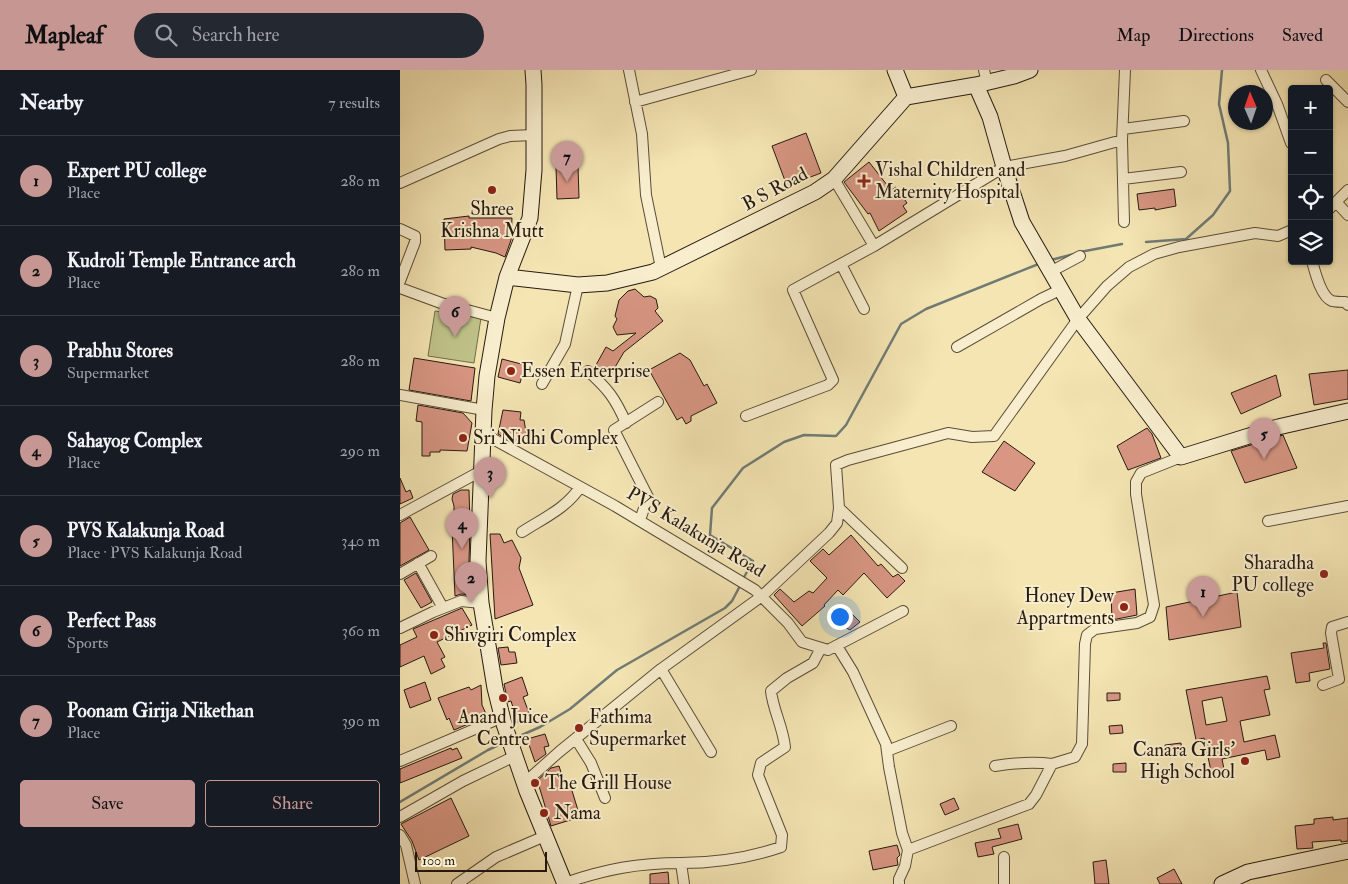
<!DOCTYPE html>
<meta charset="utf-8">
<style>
body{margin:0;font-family:"IM FELL Double Pica",serif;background:#242831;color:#f1f3f6}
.controls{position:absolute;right:15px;top:15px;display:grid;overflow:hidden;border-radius:5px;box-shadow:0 1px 4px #0004}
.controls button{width:45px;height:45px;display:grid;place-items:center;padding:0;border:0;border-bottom:1px solid #363941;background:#171b24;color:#f1f3f6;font:25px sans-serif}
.compass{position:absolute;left:828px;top:15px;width:45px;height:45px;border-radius:50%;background:#171b24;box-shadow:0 1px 4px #0004;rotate:358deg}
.scale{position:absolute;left:15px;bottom:12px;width:132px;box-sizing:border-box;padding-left:5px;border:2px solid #261a10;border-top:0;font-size:14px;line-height:18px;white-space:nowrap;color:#261a10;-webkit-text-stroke:4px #f8eece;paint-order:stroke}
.you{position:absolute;left:439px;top:546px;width:18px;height:18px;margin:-12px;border:4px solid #fff;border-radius:50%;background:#1a73e8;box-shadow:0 0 0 8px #1a73e833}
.badge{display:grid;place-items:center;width:32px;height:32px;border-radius:50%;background:#c59692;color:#111;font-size:16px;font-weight:700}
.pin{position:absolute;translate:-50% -41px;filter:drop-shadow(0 1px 2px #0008)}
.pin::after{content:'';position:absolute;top:26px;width:18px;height:15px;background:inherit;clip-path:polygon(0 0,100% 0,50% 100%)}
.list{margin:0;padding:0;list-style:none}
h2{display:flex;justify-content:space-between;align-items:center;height:65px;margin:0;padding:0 20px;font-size:21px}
h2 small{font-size:16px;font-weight:400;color:#9ea1a6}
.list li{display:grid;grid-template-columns:32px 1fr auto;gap:15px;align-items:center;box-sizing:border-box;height:90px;padding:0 20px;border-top:1px solid #363941}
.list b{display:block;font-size:19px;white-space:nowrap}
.list p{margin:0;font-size:16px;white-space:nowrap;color:#9ea1a6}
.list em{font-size:16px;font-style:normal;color:#9ea1a6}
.actions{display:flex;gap:10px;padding:15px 20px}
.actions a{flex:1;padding:11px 0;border:1px solid #c59692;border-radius:5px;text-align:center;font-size:18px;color:#c59692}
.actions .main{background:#c59692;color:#111}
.icon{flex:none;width:28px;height:28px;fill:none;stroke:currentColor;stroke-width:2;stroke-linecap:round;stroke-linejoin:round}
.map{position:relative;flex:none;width:948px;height:814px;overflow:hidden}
header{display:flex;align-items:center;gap:30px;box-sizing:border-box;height:70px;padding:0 25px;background:#c59692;color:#111}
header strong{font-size:24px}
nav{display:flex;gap:28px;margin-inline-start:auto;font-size:18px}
.search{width:350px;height:45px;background:#242831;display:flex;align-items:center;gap:12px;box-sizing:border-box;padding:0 18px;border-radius:28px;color:#9ea1a6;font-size:19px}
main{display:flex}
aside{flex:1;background:#171b24}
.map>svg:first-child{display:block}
</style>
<header>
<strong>Mapleaf</strong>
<div class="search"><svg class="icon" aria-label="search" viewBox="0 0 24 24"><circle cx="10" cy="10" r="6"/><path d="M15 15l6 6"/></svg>Search here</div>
<nav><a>Map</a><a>Directions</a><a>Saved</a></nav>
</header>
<main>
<aside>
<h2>Nearby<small>7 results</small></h2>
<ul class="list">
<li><span class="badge">1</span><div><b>Expert PU college</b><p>Place</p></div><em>280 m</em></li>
<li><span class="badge">2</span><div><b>Kudroli Temple Entrance arch</b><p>Place</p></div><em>280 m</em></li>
<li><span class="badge">3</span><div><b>Prabhu Stores</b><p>Supermarket</p></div><em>280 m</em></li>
<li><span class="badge">4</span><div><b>Sahayog Complex</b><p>Place</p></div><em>290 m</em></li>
<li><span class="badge">5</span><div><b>PVS Kalakunja Road</b><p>Place · PVS Kalakunja Road</p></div><em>340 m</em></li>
<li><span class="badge">6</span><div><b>Perfect Pass</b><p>Sports</p></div><em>360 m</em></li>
<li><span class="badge">7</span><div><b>Poonam Girija Nikethan</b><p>Place</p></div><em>390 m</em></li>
</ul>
<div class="actions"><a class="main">Save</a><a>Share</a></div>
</aside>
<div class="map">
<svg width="948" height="814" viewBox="0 0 948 814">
<rect width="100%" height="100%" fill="#f4e5b3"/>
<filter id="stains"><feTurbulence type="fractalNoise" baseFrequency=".004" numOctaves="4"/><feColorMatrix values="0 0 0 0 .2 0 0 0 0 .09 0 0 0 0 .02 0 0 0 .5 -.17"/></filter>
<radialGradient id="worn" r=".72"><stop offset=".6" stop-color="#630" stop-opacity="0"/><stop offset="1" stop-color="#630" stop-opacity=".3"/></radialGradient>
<path fill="#bfc38a" stroke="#726e4d" d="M35 241 81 248 74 293 28 286Z"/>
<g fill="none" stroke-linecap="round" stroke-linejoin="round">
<path stroke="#707b75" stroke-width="2.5" d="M746 172 786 169 813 145 830 121 828 73 819 34 822 0
M680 182 722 174
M651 190 674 184
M343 509 353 491 310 465 312 438 343 398 384 372 404 365 436 366 446 355 501 254 526 239 641 193
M115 668 140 657 170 639 217 600 325 538 332 531 341 514
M0 732 88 680 105 672"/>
</g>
<path fill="#d89683" stroke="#261a10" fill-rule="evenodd" d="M406 63 421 103 387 116 372 76Z
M469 92 491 120 496 117 507 133 503 136 507 142 479 161 470 143 468 144 444 112Z
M178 96 179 128 157 129 156 97Z
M774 119 776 136 755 140V138L739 140 737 124Z
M69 146V148H112L111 170 105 187 96 183 71 177V179L45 180 44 149Z
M235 219 244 227 250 226 256 229 258 238 255 241 263 251 224 282 211 304 196 295 206 277 213 281 236 263 217 265 213 257 217 249 215 246 219 230 228 221Z
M280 283 290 290 304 316 307 314 317 333 291 346V351L286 354 282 347 277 350 249 300Z
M14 288 75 298 71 331 9 320Z
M102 289 125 295 120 313 98 307Z
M948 300V329L914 335 909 304Z
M876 305 881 326 841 344 831 323Z
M18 335 63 343 72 353 67 381 40 380V382H30V386H22V352L16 351Z
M103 340 121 342 120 350H124L127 368 116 374 98 364Z
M747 358 752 364 761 388 728 400 717 376Z
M883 365 897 398 845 413 831 381Z
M604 371 635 393 615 421 582 402Z
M0 408 6 422 10 420 13 428 0 434Z
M61 420H69L70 456 69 491 71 525 61 524 55 526 52 458 54 457V436L52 429 53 424Z
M10 447 29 480 0 496V453Z
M90 464H100L104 473 112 470 121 488 119 498 133 535 95 549Z
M451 465 478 496 481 494 493 507 498 504 505 511 487 528 464 503 443 525 438 520 424 535 425 536 402 556 374 525 380 519 394 532 409 521 413 523 427 508 410 491 423 479 429 485Z
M16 503 32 532 21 538 4 510Z
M735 519 737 545 712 550 711 523Z
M837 522 841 557 769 570 766 537Z
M62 538 72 555 37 572 45 587 41 589 45 597 31 604 24 586 0 597V575L17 567 13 559Z
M447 539 460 552 450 560 443 556 437 545Z
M923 573H926L930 599 909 603 910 611 896 613 891 583 924 578Z
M108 577 109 582H115L117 593 101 595 98 578Z
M867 606 870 619 864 620 870 645 840 651 844 672 875 665 880 687 867 690 865 680 822 689 824 699 811 701 804 668 796 670 786 620ZM822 627 827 651 806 655 802 631Z
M122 607 128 625 123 627 131 648 118 653 111 631 108 632 104 614Z
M25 612 31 630 10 638 4 620Z
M81 615 82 635 87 646 54 660 49 648 47 650 38 628 69 617 71 620Z
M707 623H720V630L707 631Z
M722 655 723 663 710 664 709 656Z
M145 664 149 676 144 677 146 684 135 692 127 669Z
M781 673 782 683 766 685 765 675Z
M51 678 52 680 57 678 62 688 0 713V699Z
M726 693V702H713V694Z
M159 696 165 715 170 714 180 747 151 756 139 716 137 717 136 714 137 711 151 698Z
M51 728 69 766 19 790 12 771 1 754Z
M554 728 559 739 545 745 540 734Z
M933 747V750L948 748V771L941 772V770L912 772 913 778 897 779 895 756 914 754V749Z
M618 754 622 769 592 777 594 784 578 787 575 773 601 768 598 759Z
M497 775 500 785 497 788 498 795 473 800 469 781Z
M706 790 709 814H695L693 792Z
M774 799 782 814H760L757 808Z
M268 802 269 814H250V804Z"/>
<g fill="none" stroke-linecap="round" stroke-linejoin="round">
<defs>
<path id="street" d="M229 0 242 64 246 125 261 198
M584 0 587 13
M861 0 877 34 891 73
M926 10 948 32
M235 32 351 0
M723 59 784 51
M434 109 474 176
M723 109 781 102
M0 113 99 69 110 66 134 65
M937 133 948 145
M929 139 948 120
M724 152 722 70 725 0
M0 159 15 166V172L0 211
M912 191C915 202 921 227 932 231 936 232 941 232 945 232L948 235
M441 194 464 239
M652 201 680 186
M0 218 41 233 97 248
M557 277 641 229 662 219
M188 301C208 319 215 328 226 353
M142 314 165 274 178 215
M0 325 84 340
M346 346 428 315 433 310 393 220 474 176 604 97 665 86 722 70
M84 364 215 436 355 520 388 553 402 572 428 580 503 541
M439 438 502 498
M0 445 81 401
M240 450 248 427 214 360 258 332
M868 451 948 436
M122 462C142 449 167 438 180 417
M18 493 43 538
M0 504 31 486
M0 558 33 542 61 531 81 533
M437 576 453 602 486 674 489 697 502 763 508 780 505 796 499 809V814
M261 599 311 682
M923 615 939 609 931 563 932 557 948 552
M176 669 191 693 205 728
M487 681 551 656
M0 691 103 647
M595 696C614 693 632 691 652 694
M127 720 131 707 159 682 261 599 362 526 429 463 437 453 439 438 436 395 448 390 548 363 572 367 594 366 678 249 707 216 729 197 754 184 779 177 855 163 878 166 892 160
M0 747 63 711 115 686
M0 765 6 775 15 814
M508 780 629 734 636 725 652 694 675 687 682 674 685 574 687 565 695 559 737 553 750 547 754 535 736 424V412L741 403 781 387
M604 787V814
M281 793C314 793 349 788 381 777L382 765 358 705 361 693 385 677C383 657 373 640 371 621L387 608 413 593 421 578
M165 813C206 799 238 793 281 793L284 814
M57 814 96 787 145 766"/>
<path id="secondary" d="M133 0 134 15V100L130 148 107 207 97 248 87 306 84 340 78 491 81 533 95 618 104 654 127 721 165 814
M495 0 506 27
M576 15 590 47 604 97 622 152 678 249 781 387 878 357 948 341
M107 207 178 215 207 213 253 202 415 122 434 109 506 27 576 15 614 6 630 0
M822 814 848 802 948 781"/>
</defs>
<use href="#street" stroke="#5a4d39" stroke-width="12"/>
<use href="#secondary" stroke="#261a10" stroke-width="17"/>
<use href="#street" stroke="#f8eece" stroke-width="10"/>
<use href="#secondary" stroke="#f8eece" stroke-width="15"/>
</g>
<g fill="#8f2418" stroke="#f8eece" stroke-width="2">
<path d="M461.5 103.5h5v5h5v5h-5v5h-5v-5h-5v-5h5z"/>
<circle cx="92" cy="120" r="5"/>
<circle cx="111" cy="301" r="5"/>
<circle cx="63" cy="368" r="5"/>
<circle cx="924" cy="504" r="5"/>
<circle cx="724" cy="537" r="5"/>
<circle cx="34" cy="565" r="5"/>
<circle cx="103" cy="628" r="5"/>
<circle cx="179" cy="658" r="5"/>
<circle cx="845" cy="691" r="5"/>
<circle cx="135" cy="713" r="5"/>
<circle cx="144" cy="743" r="5"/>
</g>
<g text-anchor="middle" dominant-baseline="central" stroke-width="4" stroke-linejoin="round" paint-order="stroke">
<g font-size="19" fill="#261a10" stroke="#f8eece" text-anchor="start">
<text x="475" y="100">Vishal Children and<tspan x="475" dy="22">Maternity Hospital</tspan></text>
<text x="92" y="139" text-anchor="middle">Shree<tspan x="92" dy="22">Krishna Mutt</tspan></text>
<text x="121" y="301">Essen Enterprise</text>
<text x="73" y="368">Sri Nidhi Complex</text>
<text x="914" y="493" text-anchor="end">Sharadha<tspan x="914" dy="22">PU college</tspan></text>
<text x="714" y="526" text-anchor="end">Honey Dew<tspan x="714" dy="22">Appartments</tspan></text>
<text x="44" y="565">Shivgiri Complex</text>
<text x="103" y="647" text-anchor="middle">Anand Juice<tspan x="103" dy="22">Centre</tspan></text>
<text x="189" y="647">Fathima<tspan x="189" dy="22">Supermarket</tspan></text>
<text x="835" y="680" text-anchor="end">Canara Girls'<tspan x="835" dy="22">High School</tspan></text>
<text x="145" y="713">The Grill House</text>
<text x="154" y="743">Nama</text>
</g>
<g font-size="19" fill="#261a10" stroke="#f8eece">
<text transform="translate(375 119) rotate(-28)">B S Road</text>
<text transform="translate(296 462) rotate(31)">PVS Kalakunja Road</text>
</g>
</g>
<rect width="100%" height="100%" filter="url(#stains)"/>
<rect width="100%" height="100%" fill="url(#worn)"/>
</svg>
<div class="controls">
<button>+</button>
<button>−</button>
<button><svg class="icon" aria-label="locate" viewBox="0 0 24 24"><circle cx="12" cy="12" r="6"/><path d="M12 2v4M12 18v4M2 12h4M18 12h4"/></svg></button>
<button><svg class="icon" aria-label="layers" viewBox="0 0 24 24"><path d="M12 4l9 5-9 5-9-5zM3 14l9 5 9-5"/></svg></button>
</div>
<svg class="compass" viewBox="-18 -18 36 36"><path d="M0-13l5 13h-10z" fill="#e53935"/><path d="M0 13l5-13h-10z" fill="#9ea1a6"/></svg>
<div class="scale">100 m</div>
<div class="you"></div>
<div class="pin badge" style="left:803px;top:547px">1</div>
<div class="pin badge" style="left:71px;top:533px">2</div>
<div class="pin badge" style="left:90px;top:428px">3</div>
<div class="pin badge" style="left:62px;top:479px">4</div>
<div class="pin badge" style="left:864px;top:389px">5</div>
<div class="pin badge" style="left:55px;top:267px">6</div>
<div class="pin badge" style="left:167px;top:112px">7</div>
</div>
</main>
